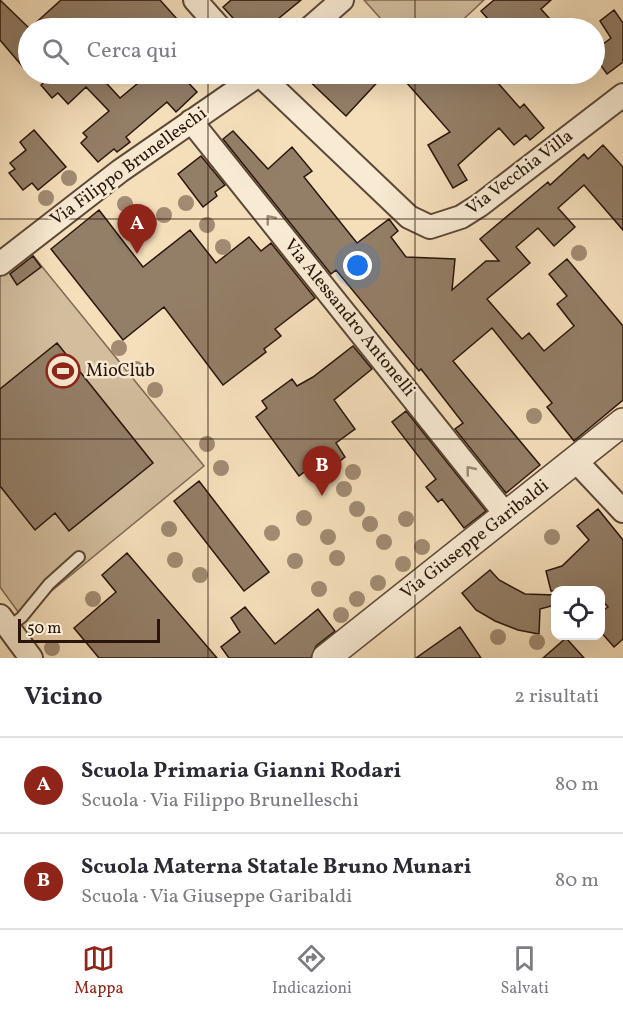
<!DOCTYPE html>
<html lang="it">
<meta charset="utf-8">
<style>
body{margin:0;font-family:Vollkorn,serif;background:#f7f7f7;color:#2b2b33}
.controls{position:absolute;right:18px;bottom:18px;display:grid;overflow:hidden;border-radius:12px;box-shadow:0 6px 24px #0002}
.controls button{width:54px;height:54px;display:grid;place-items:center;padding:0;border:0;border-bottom:2px solid #e1e1e2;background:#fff;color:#2b2b33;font:30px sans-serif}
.scale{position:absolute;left:18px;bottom:15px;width:142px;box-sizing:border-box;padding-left:6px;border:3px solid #29150b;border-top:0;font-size:16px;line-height:21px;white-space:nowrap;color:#29150b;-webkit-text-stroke:4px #f8ead3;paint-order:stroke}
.you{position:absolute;left:358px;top:266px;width:21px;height:21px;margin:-15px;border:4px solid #fff;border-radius:50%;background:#1a73e8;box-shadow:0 0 0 9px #1a73e833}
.badge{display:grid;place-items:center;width:39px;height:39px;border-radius:50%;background:#8f2418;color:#fff;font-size:20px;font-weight:700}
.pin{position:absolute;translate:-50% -50px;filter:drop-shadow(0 2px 3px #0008)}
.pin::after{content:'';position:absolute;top:32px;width:21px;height:18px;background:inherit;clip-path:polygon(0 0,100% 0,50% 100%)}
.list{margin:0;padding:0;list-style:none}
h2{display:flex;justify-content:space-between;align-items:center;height:78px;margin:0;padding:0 24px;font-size:26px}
h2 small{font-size:20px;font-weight:400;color:#7c7c81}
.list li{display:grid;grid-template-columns:39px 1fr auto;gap:18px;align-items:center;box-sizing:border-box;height:96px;padding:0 24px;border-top:2px solid #e1e1e2}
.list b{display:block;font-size:22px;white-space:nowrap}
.list p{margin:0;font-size:20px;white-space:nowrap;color:#7c7c81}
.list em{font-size:20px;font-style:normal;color:#7c7c81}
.icon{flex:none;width:33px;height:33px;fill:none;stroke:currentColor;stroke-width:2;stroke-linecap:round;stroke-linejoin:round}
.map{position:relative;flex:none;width:623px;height:658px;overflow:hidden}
.search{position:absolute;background:#fff;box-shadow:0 6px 24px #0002;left:18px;right:18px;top:18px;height:66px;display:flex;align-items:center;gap:15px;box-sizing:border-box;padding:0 21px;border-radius:33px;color:#7c7c81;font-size:22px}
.sheet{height:270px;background:#fff}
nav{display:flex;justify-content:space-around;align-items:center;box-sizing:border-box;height:84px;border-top:2px solid #e1e1e2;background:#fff;font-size:16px;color:#7c7c81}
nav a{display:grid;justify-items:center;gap:3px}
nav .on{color:#8f2418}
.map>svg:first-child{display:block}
</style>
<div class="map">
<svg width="623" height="658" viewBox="0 0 623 658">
<rect width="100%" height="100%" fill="#f5dfbb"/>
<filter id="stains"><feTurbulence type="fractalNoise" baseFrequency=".00333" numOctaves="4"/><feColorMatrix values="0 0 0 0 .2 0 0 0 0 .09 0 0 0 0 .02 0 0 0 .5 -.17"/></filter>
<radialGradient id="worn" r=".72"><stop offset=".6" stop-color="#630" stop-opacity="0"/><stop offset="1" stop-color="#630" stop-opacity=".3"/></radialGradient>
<path fill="#d2bd9d" stroke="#7e6954" stroke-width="1.5" d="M364 0H484L454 28H389Z
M31 253 204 466 21 616 0 587V277Z"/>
<path fill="#937e67" stroke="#29150b" stroke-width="1.5" d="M0 0 28 27V73L0 40Z
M61 0H160L185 28H30Z
M231 0H301L267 28H242L223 7Z
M494 0H551L541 9 558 28H496L481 11Z
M614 10 623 23V62L607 74 595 57V50L611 38 600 21Z
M54 74H101L99 75 120 98 149 74H180L197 92 176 112 167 102 126 137 130 142 117 152 114 149 98 162 81 143 87 137 83 133 109 111 86 87 68 104 58 93 52 98 41 85Z
M302 74H385L346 116Z
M399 74H490L520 108 524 104 544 128 530 140 526 135 514 145 499 128 458 165 467 180 453 188 428 145 450 132Z
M34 130 66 167 38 190 32 183 23 190 9 173 15 169 10 163 26 150 20 142Z
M233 131 268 169 292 147 312 171 304 177 357 243 389 219 398 231 391 237 406 257 455 259 452 290 486 261H499L480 239 548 182 550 185 584 154 588 159 603 145 623 167V230L584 185 558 208 575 227 554 246 538 228 516 247 530 263 487 299 522 339 529 333 544 351 574 326 557 304 567 296 549 274 567 259 623 326V400L574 441 547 407 552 403 492 328 453 361 540 465 506 493 455 429 463 423 421 369 419 371 336 270 331 274 223 139Z
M201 156 225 185 215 192 217 196 203 207 178 174Z
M99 210 143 267 190 230 216 263 249 237 261 251 271 243 315 298 275 329 281 336 264 349 266 352 223 385 164 307 123 340 51 249Z
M33 256 41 267 17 285 10 274Z
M57 343 153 463 69 531 55 513 35 530 0 486V389Z
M353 346 372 369 334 400 355 429 336 443 345 457 328 470 320 460 299 476 256 417 267 408 262 401 292 379 297 386 313 377Z
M406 411 486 511 464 528 442 499 438 502 426 487 436 479 392 422Z
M199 481 269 572 244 591 174 501Z
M598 509 623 540V639L614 647 600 631V613L608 607 600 598V591H551L546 571 562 566 589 540 577 526Z
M127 553 217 658H99L74 628 116 592 102 575Z
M490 570 499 580 525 594 555 595V605L540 609 539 634 518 630 495 621 476 610 462 593Z
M245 607 275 644 318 609 335 631 316 646 311 658H229L221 647 240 632 231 618Z
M460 627 481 658H416Z
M566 638 584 658H543Z"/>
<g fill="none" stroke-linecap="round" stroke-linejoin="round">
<defs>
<path id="service" d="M9 627 22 617 49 584 79 557"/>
<path id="minor" d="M195 0 220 28
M310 28 342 0
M259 74 409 217 430 227 461 217 480 205 623 95
M191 121 507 516
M0 264 120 171 260 74
M576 461 623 511
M0 616 31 658"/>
<path id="tertiary" d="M326 658 623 422"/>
</defs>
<use href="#service" stroke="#5c4837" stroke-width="14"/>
<use href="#minor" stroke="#5c4837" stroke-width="26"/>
<use href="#tertiary" stroke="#5c4837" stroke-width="30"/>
<use href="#service" stroke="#f8ead3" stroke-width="10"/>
<use href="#minor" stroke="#f8ead3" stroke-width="22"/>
<use href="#tertiary" stroke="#f8ead3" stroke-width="27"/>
</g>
<g fill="#a18b72">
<circle cx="69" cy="178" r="8"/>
<circle cx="46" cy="198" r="8"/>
<circle cx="186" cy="203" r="8"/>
<circle cx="125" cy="204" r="8"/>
<circle cx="164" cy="215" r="8"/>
<circle cx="149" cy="223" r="8"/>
<circle cx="207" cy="225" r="8"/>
<circle cx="223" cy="247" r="8"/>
<circle cx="579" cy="253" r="8"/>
<circle cx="119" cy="348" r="8"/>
<circle cx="136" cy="369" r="8"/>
<circle cx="155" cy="390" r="8"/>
<circle cx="534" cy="416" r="8"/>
<circle cx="207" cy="444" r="8"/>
<circle cx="221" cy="468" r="8"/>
<circle cx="353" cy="472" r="8"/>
<circle cx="344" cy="489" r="8"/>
<circle cx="357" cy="509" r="8"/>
<circle cx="304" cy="518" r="8"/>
<circle cx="406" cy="519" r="8"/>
<circle cx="370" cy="524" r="8"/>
<circle cx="169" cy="529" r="8"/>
<circle cx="272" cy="533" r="8"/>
<circle cx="328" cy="537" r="8"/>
<circle cx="552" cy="537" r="8"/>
<circle cx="384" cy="542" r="8"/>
<circle cx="422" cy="547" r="8"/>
<circle cx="337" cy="558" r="8"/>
<circle cx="175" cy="560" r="8"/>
<circle cx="295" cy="561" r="8"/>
<circle cx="403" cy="564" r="8"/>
<circle cx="200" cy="575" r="8"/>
<circle cx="378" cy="583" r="8"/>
<circle cx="319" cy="589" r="8"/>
<circle cx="93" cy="599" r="8"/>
<circle cx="357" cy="599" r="8"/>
<circle cx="341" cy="615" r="8"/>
<circle cx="498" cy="637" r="8"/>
<circle cx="537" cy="642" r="8"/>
<circle cx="52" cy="648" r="8"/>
</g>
<defs><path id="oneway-chevron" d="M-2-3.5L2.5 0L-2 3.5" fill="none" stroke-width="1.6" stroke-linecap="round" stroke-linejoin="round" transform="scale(1.5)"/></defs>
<g stroke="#9b8a79">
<use href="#oneway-chevron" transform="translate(270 219) rotate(-129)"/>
<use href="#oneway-chevron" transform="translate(470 470) rotate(-129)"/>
</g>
<path fill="none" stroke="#29150b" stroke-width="1.5" stroke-opacity="0.55" d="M208 0V28M415 0V28M208 74V658M415 74V658M0 219H623M0 439H623"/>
<defs>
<symbol id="stadium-ring" viewBox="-11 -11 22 22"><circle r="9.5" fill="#f8ead3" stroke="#8f2418" stroke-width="1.5"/><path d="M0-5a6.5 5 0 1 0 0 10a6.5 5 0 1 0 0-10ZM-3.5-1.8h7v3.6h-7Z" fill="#8f2418"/></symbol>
</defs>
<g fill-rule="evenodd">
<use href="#stadium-ring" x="44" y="352" width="38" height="38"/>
</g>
<g text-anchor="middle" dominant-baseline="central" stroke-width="5" stroke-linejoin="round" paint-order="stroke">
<g font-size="18" fill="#29150b" stroke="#f8ead3">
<text transform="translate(129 167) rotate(-36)">Via Filippo Brunelleschi</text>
<text transform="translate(520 173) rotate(-37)">Via Vecchia Villa</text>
<text transform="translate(349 318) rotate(51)">Via Alessandro Antonelli</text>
<text transform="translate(475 540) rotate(-38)">Via Giuseppe Garibaldi</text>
</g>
<g font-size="18" fill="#29150b" stroke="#f8ead3" text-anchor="start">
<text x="86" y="371">MioClub</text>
</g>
</g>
<rect width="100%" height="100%" filter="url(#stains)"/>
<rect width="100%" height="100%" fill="url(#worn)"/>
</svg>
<div class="controls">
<button><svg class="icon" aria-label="locate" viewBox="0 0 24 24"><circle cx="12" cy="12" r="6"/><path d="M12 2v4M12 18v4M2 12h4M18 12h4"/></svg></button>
</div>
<div class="scale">50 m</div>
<div class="you"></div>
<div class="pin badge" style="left:137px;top:254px">A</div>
<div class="pin badge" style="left:322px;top:496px">B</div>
<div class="search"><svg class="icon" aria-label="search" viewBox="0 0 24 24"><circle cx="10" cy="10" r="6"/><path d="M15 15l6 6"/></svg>Cerca qui</div>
</div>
<section class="sheet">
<h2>Vicino<small>2 risultati</small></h2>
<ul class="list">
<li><span class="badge">A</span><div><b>Scuola Primaria Gianni Rodari</b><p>Scuola · Via Filippo Brunelleschi</p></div><em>80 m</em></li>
<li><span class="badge">B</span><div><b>Scuola Materna Statale Bruno Munari</b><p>Scuola · Via Giuseppe Garibaldi</p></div><em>80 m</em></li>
</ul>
</section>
<nav>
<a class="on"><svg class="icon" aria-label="map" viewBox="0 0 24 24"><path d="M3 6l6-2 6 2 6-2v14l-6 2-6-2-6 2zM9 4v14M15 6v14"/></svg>Mappa</a>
<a><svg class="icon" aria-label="directions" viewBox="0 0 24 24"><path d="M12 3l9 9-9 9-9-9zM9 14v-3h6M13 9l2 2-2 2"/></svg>Indicazioni</a>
<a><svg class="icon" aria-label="saved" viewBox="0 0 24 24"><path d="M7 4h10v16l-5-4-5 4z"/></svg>Salvati</a>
</nav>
